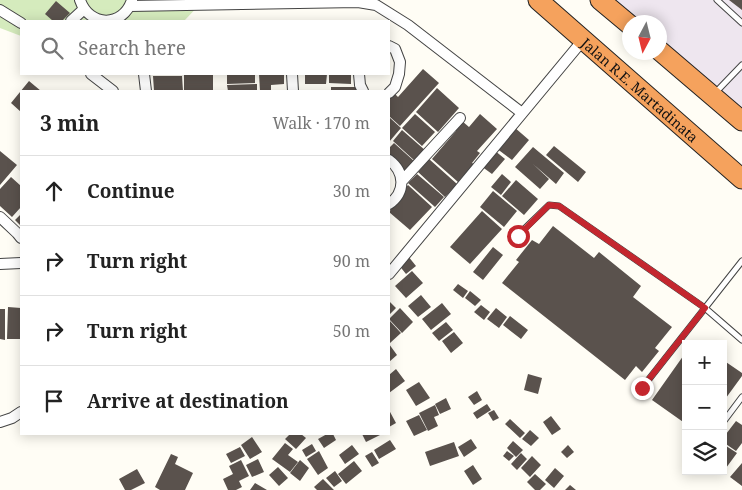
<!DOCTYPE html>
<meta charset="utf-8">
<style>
body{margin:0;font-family:"Noto Serif",serif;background:#f2f2f2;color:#222}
.controls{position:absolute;right:15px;bottom:15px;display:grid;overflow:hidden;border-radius:0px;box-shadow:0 2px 12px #0003}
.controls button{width:45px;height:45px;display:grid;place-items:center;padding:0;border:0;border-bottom:1px solid #e0e0e0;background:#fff;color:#222;font:25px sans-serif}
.compass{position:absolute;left:622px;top:15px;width:45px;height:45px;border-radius:50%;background:#fff;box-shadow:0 2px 12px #0003;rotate:187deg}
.stop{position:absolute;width:15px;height:15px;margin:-11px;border:4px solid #c4262e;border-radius:50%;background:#fff}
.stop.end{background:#c4262e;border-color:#fff;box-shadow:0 1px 5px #0008}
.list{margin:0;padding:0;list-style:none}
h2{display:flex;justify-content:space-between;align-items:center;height:65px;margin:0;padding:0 20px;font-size:21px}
h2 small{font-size:16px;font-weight:400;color:#767676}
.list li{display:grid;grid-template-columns:32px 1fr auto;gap:15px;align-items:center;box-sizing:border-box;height:70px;padding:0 20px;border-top:1px solid #e0e0e0}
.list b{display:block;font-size:19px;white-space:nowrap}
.list em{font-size:16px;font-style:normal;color:#767676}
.icon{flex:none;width:28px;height:28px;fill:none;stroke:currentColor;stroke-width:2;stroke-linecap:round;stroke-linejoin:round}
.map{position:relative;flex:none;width:742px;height:490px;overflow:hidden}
.search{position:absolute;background:#fff;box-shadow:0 2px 12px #0003;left:20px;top:20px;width:370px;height:55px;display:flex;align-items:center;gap:12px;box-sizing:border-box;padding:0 18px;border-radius:0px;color:#767676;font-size:19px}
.panel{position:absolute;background:#fff;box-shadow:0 2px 12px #0003;left:20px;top:90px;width:370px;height:345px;border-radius:0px}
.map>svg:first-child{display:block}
</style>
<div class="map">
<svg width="742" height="490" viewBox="0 0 742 490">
<rect width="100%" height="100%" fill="#fffdf5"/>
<path fill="#eee6ef" d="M603 0H742V116L660 47V22H630Z"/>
<path fill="#d5ebbd" d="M0 0H204L184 21H21V36L0 28Z"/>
<path fill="#5a524d" d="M729 0H742V10Z
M56 1 70 13 62 21H53L45 14Z
M423 69 439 83 400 126 389 116V99L394 93 398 97Z
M184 74H213V91H184Z
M227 74H255V83L227 84Z
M259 74H284V84L271 85V91H260Z
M305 74H327L326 84H305Z
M329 74H351V84L329 83Z
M153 76H182L183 91H154Z
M29 81 41 91H21V112L11 103Z
M257 84V91H228L227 85Z
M331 87H356V91H331Z
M437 88 459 108 438 132 416 112Z
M415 114 435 132 422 146 402 128Z
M480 114 497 129 477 151 480 153 472 163 474 164 458 182 432 159 456 131 454 130 462 121 469 127Z
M389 117 401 128 389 142Z
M514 127 529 140 512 160 496 148Z
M402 130 426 151 416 162 393 141Z
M394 143 414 161 404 172 389 158V148Z
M554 146 586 172 578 182 546 155Z
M533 147 564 173 556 184 533 164 549 179 540 189 515 167Z
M494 150 505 159 492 174 481 166Z
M0 151 17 165 0 185Z
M429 159 457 184 445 197 418 172Z
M417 174 444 197 435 207 408 183Z
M502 174 511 182 501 195 491 187Z
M11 177 21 186V207L12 217 0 206V189Z
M516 180 538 199 524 215 502 196Z
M408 185 432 207 410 230 389 212 399 199 397 198Z
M493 191 517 211 504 227 480 207Z
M482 211 502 229 470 264 450 247Z
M21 214V226L15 220Z
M553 226 594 258 599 252 641 286 633 297 672 327 655 348 659 351 642 372 636 366 625 380 502 283 519 262 516 260 532 240 539 244Z
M493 247 503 255 483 280 473 272Z
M408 256 416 266 406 274 398 264Z
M412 271 423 283 406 298 395 286Z
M458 284 468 291 463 298 453 290Z
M470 291 481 300 475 306 465 298Z
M421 295 431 307 418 317 408 306Z
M389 301 396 308 389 315Z
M442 303 451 314 431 330 422 319Z
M481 305 490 312 484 320 474 312Z
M8 307 21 308V339H7Z
M400 308 413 322 402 333 389 319Z
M496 308 507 317 499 328 487 319Z
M0 309H5V340L0 339Z
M510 316 528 330 521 339 503 325Z
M389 320 401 333 390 343 389 341Z
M446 322 453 330 439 341 432 333Z
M454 332 463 343 451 353 442 341Z
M389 344 397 355 389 362Z
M686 352V424L652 400Z
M723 360 742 373V376L723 402Z
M396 369 405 381 389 393V375Z
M528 374 542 378 538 394 524 390Z
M419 382 430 398 416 406 406 390Z
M477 391 482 400 474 405 468 397Z
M446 398 451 409 440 414 435 404Z
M487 404 491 410 477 419 473 413Z
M435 405 439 415 434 417 438 426 428 431 419 413Z
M389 410 396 423 389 427Z
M494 410 499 418 493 421 488 413Z
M419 415 427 430 414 436 406 421Z
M551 416 561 429 552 435 543 422Z
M510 419 525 433 520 438 505 424Z
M736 421 742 425V443L736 451 723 442V438Z
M530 430 539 438 531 446 522 439Z
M290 434H301L306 438 296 449 285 439Z
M327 434H333L336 440 324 448 318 439Z
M362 434H382L366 442Z
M252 437 262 452 250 459 241 445Z
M471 439 477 448 464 457 458 447Z
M390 440 396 449 379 459 374 450Z
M513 441 523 450 516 457 507 448Z
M454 442 459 456 430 466 425 452Z
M285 443 293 449 288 455 298 462 290 472 272 459Z
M312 444 316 451 306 457 302 450Z
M723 444 737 453 726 468 723 466Z
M352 445 359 454 345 464 339 455Z
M568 445 574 452 567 458 561 452Z
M240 447 245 456 231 463 226 454Z
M319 451 328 468 318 475 307 459Z
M507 451 514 456 509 461 503 456Z
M372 452 379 463 372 467 365 456Z
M521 453 527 459 517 470 511 464Z
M171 454 178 457 175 464 193 473 185 490H160L155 487Z
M532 456 541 465 530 477 521 468Z
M258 459 264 472 252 477 246 465Z
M241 460 249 476 239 481 242 487 236 490H228L223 479 233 474 229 466Z
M300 460 309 468 300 481 290 473Z
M354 461 362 471 346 484 338 474Z
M742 463V486L730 477Z
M473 465 482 479 473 485 464 471Z
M278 467 288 478 279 486 269 475Z
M555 468 564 476 554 488 545 480Z
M137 469 145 483 131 490H125L119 479Z
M335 471 342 481 334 487 326 478Z
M535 474 546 484 540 490H535L527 482Z
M323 479 334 490H317L314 487Z
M255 483 267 490H250Z
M570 485 576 490H565Z"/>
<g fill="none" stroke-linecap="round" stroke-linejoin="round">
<defs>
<path id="lane" d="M717 0 742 23
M716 92 742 65
M517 236 549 205 559 206 705 308 742 340
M642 388 742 261
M724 421 742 397"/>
<path id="street" d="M80 0C89 27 123 28 132 0
M130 6 358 2 376 5 408 25 522 113
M0 10 21 23
M71 21 84 9
M389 46 395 49 400 62 399 74 395 87 389 93
M91 74 113 91
M144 74 146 91
M292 74 293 91
M359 74 360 85 363 91
M389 160C405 172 406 192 389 204
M402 181 460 118
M0 217 17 233 21 238
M0 264 21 263
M389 274 583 40
M0 422 12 418 21 412"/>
<g id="highway">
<path id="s1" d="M538 0 742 179"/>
<path d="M600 0 630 25"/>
<path d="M660 51 742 121"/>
</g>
</defs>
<use href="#lane" stroke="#444" stroke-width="7"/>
<use href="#street" stroke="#444" stroke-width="12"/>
<use href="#highway" stroke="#222" stroke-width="21"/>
<use href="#lane" stroke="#fff" stroke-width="5"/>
<use href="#street" stroke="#fff" stroke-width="10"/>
<use href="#highway" stroke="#f5a25d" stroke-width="19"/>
</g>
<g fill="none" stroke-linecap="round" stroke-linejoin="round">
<path stroke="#c4262e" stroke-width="6" d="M518 236 549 205 559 206 705 308 642 388"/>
</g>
<g text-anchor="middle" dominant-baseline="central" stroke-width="5" stroke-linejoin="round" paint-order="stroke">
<g font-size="14" fill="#111" stroke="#fff">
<text stroke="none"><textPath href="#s1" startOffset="136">Jalan R.E. Martadinata</textPath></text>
</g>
</g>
</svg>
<div class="controls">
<button>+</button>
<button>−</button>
<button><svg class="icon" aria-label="layers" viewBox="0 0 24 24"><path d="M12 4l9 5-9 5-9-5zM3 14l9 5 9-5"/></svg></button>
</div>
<svg class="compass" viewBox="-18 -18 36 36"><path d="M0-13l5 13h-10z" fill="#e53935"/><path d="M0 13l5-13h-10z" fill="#767676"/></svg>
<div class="stop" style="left:518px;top:236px"></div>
<div class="stop end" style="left:642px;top:388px"></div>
<div class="search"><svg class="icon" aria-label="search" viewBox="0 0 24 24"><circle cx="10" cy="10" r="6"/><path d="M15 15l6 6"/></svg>Search here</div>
<section class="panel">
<h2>3 min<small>Walk · 170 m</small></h2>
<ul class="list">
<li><svg class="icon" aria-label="ahead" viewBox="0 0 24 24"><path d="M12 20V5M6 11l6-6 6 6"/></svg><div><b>Continue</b></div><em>30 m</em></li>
<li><svg class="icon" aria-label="right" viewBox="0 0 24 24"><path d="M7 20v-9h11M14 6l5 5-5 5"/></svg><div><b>Turn right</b></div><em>90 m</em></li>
<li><svg class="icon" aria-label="right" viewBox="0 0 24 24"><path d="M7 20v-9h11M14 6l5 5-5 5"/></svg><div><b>Turn right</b></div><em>50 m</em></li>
<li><svg class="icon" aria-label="arrive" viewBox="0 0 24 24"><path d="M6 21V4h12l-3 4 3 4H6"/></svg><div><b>Arrive at destination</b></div></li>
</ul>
</section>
</div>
